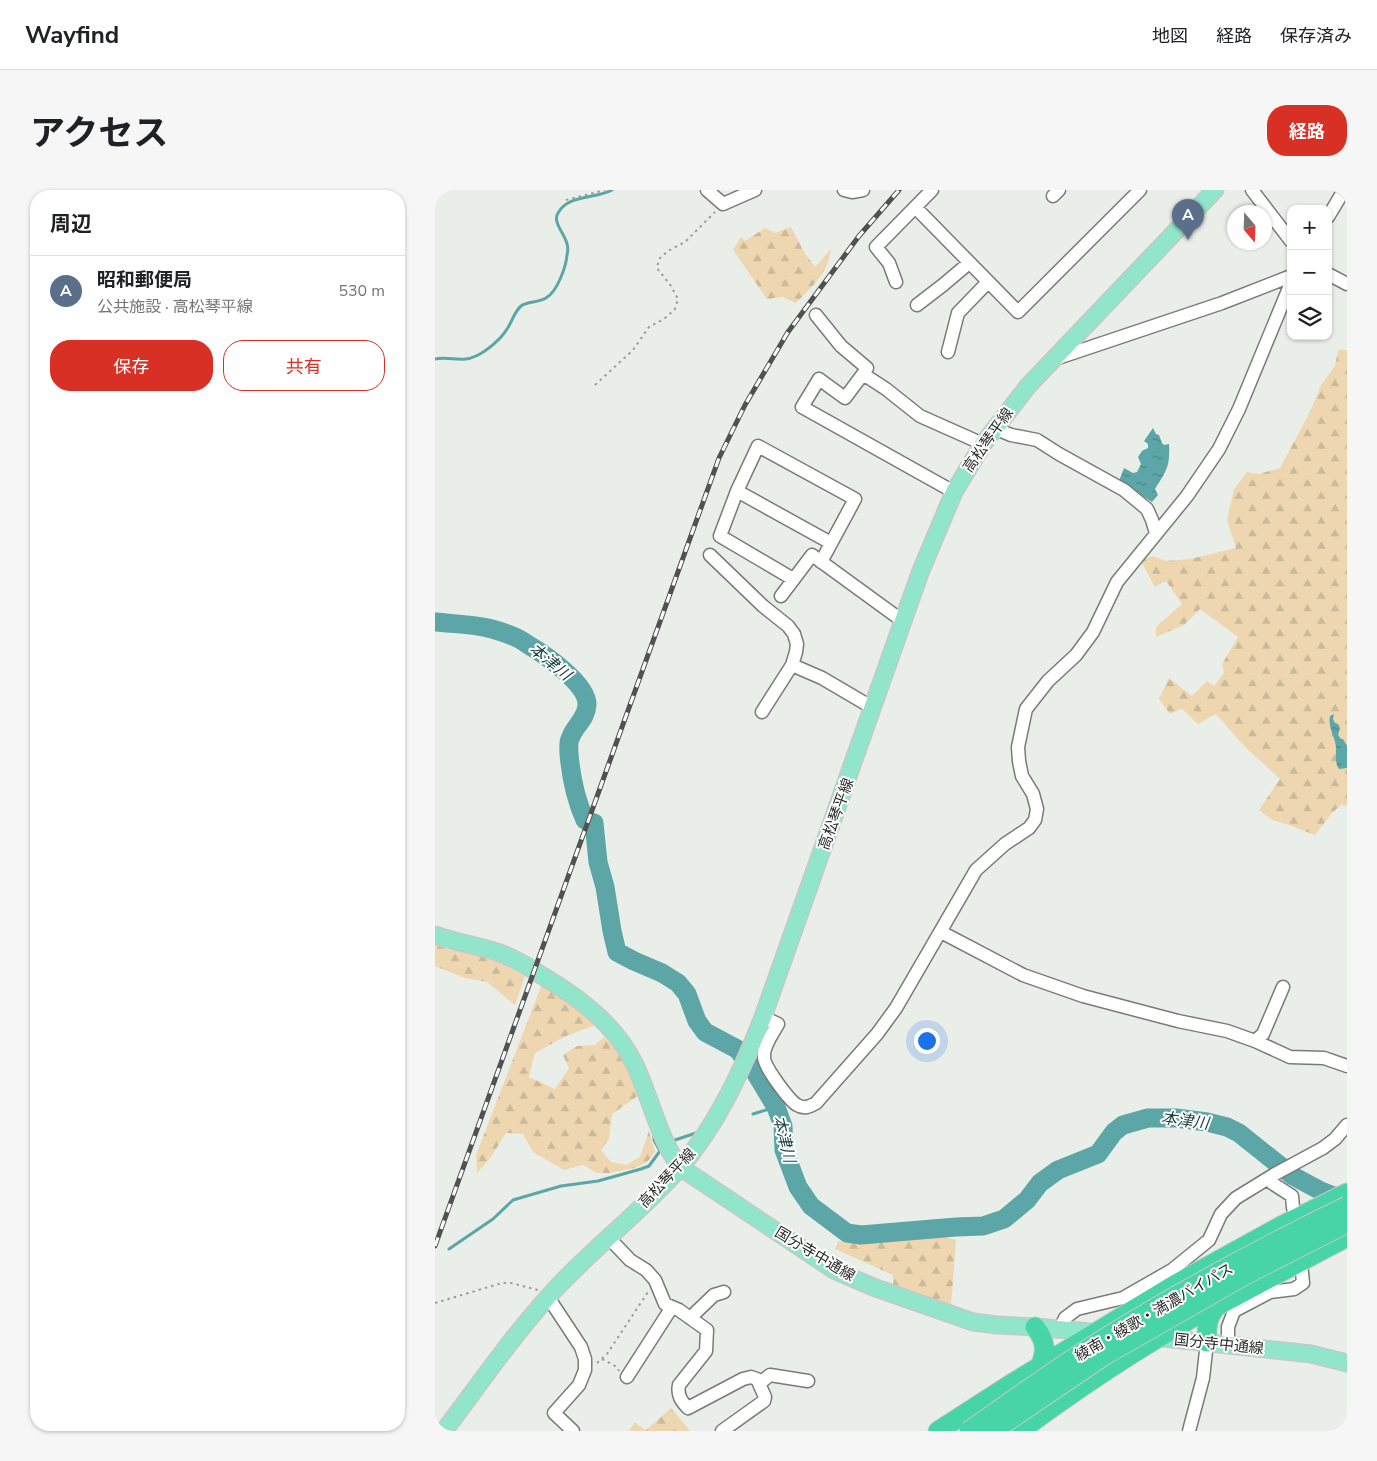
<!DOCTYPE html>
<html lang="ja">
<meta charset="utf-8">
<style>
body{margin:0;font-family:"Nunito Sans","Noto Sans JP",sans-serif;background:#f6f6f6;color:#202124}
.controls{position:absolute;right:15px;top:15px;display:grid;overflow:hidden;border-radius:10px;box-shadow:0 1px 4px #0004}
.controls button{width:45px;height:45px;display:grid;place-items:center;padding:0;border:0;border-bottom:1px solid #e0e0e0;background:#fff;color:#202124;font:25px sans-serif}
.compass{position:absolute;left:792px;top:15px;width:45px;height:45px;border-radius:50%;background:#fff;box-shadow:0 1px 4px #0004;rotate:161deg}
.you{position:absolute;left:491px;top:850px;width:18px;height:18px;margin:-12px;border:4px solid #fff;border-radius:50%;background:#1a73e8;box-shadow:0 0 0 8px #1a73e833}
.badge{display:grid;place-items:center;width:32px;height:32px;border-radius:50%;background:#d93025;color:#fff;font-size:16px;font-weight:700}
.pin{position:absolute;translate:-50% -41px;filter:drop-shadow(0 1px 2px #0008)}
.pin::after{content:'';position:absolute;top:26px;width:18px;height:15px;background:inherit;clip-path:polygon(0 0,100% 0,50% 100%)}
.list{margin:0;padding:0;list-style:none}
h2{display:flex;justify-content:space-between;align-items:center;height:65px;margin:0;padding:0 20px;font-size:21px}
h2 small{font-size:16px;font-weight:400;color:#757577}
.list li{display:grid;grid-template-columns:32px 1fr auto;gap:15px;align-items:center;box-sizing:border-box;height:70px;padding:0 20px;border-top:1px solid #e0e0e0}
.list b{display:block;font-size:19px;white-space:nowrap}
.list p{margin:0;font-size:16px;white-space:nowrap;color:#757577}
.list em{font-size:16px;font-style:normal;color:#757577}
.actions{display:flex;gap:10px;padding:15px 20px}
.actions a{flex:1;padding:11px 0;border:1px solid #d93025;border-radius:20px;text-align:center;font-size:18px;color:#d93025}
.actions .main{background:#d93025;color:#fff}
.icon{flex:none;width:28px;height:28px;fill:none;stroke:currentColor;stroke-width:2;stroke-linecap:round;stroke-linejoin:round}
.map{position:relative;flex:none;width:912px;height:1241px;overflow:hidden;border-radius:20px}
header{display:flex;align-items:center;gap:30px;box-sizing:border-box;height:70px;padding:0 25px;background:#fff;border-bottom:1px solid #e0e0e0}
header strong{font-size:24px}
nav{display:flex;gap:28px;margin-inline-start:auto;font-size:18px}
.intro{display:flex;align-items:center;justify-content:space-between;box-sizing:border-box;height:120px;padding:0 30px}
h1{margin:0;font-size:35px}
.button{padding:12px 22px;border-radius:20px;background:#d93025;color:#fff;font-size:18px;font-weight:700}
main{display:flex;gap:30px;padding:0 30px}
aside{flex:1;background:#fff;border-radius:20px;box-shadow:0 1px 4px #0004}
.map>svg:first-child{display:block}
</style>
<header>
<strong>Wayfind</strong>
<nav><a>地図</a><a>経路</a><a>保存済み</a></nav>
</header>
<div class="intro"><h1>アクセス</h1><a class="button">経路</a></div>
<main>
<aside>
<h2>周辺<small></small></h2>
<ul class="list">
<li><span class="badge" style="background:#5c6f8a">A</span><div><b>昭和郵便局</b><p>公共施設 · 高松琴平線</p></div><em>530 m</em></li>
</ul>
<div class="actions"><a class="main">保存</a><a>共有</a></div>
</aside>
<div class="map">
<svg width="912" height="1241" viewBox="0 0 912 1241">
<defs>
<pattern id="forest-firs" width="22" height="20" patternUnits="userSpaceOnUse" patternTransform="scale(1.25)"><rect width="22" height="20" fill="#eed7b0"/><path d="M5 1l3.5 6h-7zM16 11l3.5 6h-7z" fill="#ccb997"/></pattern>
<pattern id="water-ripples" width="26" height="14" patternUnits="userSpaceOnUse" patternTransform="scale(1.25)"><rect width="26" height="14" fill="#5ca6a7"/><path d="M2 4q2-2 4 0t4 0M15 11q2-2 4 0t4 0" fill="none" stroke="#4c8788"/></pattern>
</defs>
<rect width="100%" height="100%" fill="#eaeee9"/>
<path fill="url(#forest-firs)" d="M356 37 369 62 380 77 396 59C393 83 378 96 361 113L347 107 332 109 298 60 306 47 310 51 330 38 340 43Z
M903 160H912V616L906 615 897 623 880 645 854 635 837 630 824 620 845 589 810 557 781 524 763 534 747 519 735 524 724 509 734 488 757 506 772 491 779 496 789 483 787 474 803 447 765 419 749 435 721 447V437L747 414 731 391 720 397 706 371 717 366 731 371 755 369 801 358 792 330 799 299 812 282 824 284 845 278 876 220 886 195 900 176Z
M0 754 11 759 56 768 90 786 80 815 52 792 30 788 0 776Z
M107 794 145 819 163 834 131 846 100 863 94 887 120 899 134 878 128 865 142 856 160 855 169 847 184 862 204 905 177 924 174 949 166 960 176 972 191 975 205 967 214 941 220 962 212 972 200 978 174 983H162L148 975 129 980 98 962 88 944 71 943 56 967 42 983 41 965Z
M498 1044 521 1050 516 1117 458 1096V1085L400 1059 403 1051 429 1053Z
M236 1218 255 1241H193L200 1233 211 1240Z"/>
<path fill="url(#water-ripples)" d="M718 238 721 244 724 245 727 253 729 255 734 254C735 277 732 280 720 299L723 305 717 312 684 291 689 278 698 283 702 282 706 274 703 267 707 261 713 258V254L709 251Z
M899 524 898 529 900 533 903 534 905 538 903 545 906 549H908L912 556V578L904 579C898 570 903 562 900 552 898 544 893 535 895 526Z"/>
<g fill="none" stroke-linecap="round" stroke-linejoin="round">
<path stroke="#5ca6a7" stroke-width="3" d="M0 169C14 166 27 173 41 166 52 161 66 149 72 139 77 132 79 122 86 116 92 111 103 113 111 108 122 102 131 77 132 65 133 61 133 57 132 54 130 44 117 32 123 23 133 4 161 9 177 0
M318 924 341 917
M219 942V950L225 961
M240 950 261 943
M14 1059 58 1029 78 1010 126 996 163 991 206 979 214 976 225 961"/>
<path stroke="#5ca6a7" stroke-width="19" d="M0 432C19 434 38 434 57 439 68 442 83 447 92 454 109 464 153 494 152 515 151 530 139 536 135 549 133 553 134 559 134 564 136 587 140 608 150 630L159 633 163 672 170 697 177 741 182 762 199 771 227 783 243 793 252 804 262 831 270 842 302 859 320 882 341 917 348 936 349 960 363 997 376 1016 412 1043 426 1045 521 1037 548 1036 569 1029 592 1010 605 993 623 980 663 964 679 942 688 935 713 928H741L772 932 792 937 804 943 858 986 886 1001 904 1008 912 1014"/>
<defs>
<path id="minor" d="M272 0 288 14 320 0
M409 0 417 2 428 0
M817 0 856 51
M618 6 624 0
M480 17 583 122 705 0
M893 27 909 0
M893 84 912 94
M461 92 454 73 441 57 497 0
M482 115 508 95 534 73
M381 125 406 156 432 178 428 184 451 199 485 226 548 254
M513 162 523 123 553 92
M620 169 787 113 856 86
M428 184 410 208 384 189 367 217 519 302
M559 238 576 245 602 250 624 264 689 300 712 319 717 330 721 343
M302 301 396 353
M275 365 328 416 353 436 359 444 362 454 361 462 357 475 327 522
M358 389 285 346 302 301 323 256 420 309 386 372
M346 406 377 365 469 432
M357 475 387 488 438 518
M506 742 588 785 648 806 743 831 792 841 820 851 855 867 889 868 912 876
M328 827 343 834C338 843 328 856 329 867 329 877 354 910 362 915 369 919 374 917 381 913L442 844 461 818 541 680 570 654 594 638 600 630 602 619 598 604 587 586 584 571 583 557 591 519 613 491 641 465 658 442 682 392 752 306 784 259 804 219 856 93
M820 851 828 844 848 797
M834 988 837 993 857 1006 858 1018
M173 1047 195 1070 211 1080 220 1090 230 1114 244 1120 272 1140 271 1161 244 1195C242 1205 246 1211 253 1218L308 1189 316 1187 322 1189 330 1207 329 1211 287 1241
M113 1107 146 1157 150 1169V1180L144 1195 119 1223 138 1241
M255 1128 279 1105 289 1102
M625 1139 630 1128 642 1119 688 1108 737 1080 774 1050 786 1024 801 1008 840 984 888 958 900 949 912 935
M793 1154V1137L799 1121 835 1102 859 1099 868 1093 867 1082
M192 1187 237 1117
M325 1193 335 1185 373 1191
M754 1241 768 1188 772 1152"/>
<path id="major" d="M0 745C19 752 39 755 59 761 76 766 91 775 106 785 143 807 180 834 199 873 215 905 224 950 245 977L399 1080 438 1097 538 1132 562 1135 600 1137 667 1143
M719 1147 876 1164 912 1173
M9 1241C43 1196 76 1148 114 1106 154 1061 204 1024 244 979 282 935 307 881 328 827L485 383 519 302 548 254 593 196 780 0"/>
<path id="highway" d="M600 1137C611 1151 612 1162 604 1178
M772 1152C772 1135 771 1129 782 1116L912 1047
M503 1241 576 1194 739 1095 846 1036 912 1003
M585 1241C651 1192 719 1147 792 1109"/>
</defs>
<use href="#minor" stroke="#787c77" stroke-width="15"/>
<use href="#major" stroke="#c7c8c7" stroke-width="19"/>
<use href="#highway" stroke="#c7c8c7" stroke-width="21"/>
<path stroke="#9b9d9a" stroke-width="2" stroke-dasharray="2.5 4" stroke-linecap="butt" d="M131 10 170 0
M160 195 198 160 214 137 229 129 240 119 243 109 236 96 222 78 224 69 233 61 250 52 280 22
M0 1113 67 1093H76L103 1100
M167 1169 182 1177 184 1181
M162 1173 172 1164 213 1102"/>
<use href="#minor" stroke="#fff" stroke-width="12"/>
<use href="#major" stroke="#91e5ca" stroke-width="16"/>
<use href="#highway" stroke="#47d4a6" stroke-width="19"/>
<defs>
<path id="rail" d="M0 1056 284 268 310 215 353 142 424 46 464 0"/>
</defs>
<use href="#rail" stroke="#50524f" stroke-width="5"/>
<use href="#rail" stroke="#fff" stroke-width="3" stroke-dasharray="9" stroke-linecap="butt"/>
<defs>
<path id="highway-bridge" d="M534 1241C575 1212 617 1182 659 1155 740 1104 826 1058 912 1016
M558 1241 670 1165 810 1085 912 1033"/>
</defs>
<use href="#highway-bridge" stroke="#c7c8c7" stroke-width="21" stroke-linecap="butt"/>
<use href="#highway-bridge" stroke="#47d4a6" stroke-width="19"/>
</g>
<g text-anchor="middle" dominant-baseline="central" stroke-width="4" stroke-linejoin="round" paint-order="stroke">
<g font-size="15" fill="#292a28" stroke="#fff">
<text transform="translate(553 250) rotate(-55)">高松琴平線</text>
<text transform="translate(401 624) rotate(-70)">高松琴平線</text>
<text transform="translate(232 988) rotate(-47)">高松琴平線</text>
<text transform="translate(380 1064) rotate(31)">国分寺中通線</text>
<text transform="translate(719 1122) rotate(-30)">綾南・綾歌・満濃バイパス</text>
<text transform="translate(784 1154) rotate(6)">国分寺中通線</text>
</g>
<g font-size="16" font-style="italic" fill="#1c4141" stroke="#fff">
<text transform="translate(115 472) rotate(39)">本津川</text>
<text transform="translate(750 931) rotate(7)">本津川</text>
<text transform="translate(349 949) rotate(76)">本津川</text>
</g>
</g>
</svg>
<div class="controls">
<button>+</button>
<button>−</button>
<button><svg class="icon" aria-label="layers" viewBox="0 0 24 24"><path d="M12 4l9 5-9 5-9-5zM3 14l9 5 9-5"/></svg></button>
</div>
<svg class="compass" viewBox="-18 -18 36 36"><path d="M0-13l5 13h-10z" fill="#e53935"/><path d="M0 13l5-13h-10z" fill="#757577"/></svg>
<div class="you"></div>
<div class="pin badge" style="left:753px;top:50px;background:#5c6f8a">A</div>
</div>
</main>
